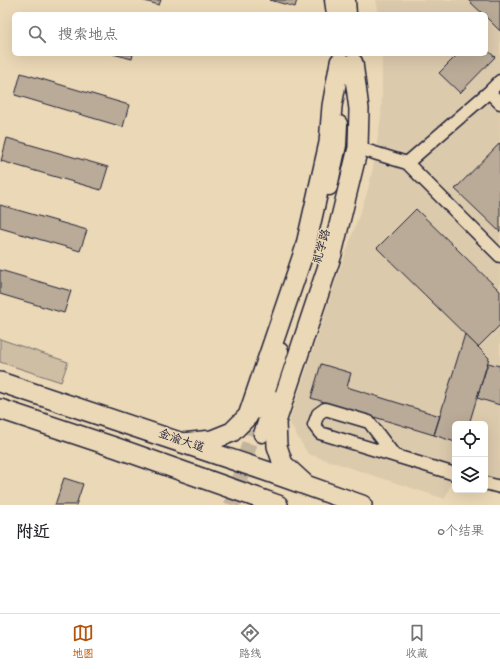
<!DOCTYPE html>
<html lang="zh">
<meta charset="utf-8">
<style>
body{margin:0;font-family:"Gochi Hand","LXGW WenKai TC",sans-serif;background:#f2f2f2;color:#202124}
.controls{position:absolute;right:12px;bottom:12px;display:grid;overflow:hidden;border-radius:6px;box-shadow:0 4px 16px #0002}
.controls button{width:36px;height:36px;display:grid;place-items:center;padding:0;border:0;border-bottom:1px solid #e0e0e0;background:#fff;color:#202124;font:20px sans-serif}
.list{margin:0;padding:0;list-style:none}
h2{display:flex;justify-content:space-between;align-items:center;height:52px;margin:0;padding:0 16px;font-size:17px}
h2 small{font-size:13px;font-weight:400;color:#757577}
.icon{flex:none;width:22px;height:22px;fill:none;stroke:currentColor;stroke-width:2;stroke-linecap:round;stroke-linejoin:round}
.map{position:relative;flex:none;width:500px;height:505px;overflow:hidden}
.search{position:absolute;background:#fff;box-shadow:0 4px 16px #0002;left:12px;right:12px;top:12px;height:44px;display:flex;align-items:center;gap:10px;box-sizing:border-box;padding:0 14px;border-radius:6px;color:#757577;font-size:15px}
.sheet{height:108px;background:#fff}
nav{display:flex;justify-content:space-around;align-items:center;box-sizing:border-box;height:56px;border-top:1px solid #e0e0e0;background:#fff;font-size:11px;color:#757577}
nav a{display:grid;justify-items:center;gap:2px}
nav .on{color:#b45309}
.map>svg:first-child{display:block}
</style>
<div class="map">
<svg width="500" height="505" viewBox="0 0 500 505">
<rect width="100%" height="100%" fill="#ebd8b6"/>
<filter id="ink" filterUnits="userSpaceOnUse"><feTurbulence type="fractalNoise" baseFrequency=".025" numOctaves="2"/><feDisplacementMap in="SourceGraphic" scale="8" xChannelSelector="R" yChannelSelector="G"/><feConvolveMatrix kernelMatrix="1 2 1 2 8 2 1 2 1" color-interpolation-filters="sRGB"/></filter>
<g filter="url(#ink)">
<path fill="#dccaad" d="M376 0H500V494L485 489V424H455V480L452 479 445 499 308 454 289 422 333 289 367 193 373 168 381 117 382 92V54H486V14H379Z"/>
<path fill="#cebea4" stroke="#787070" d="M0 339 68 362 61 382 0 362Z"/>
<path fill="#b9ab97" stroke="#22223b" d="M141 0H161L159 5Z
M270 0H297L295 7Z
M468 0H500V31L486 17V14H483Z
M486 49 495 57 460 93 439 73 458 54H486Z
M113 54H133L132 59Z
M21 73 129 105 123 127 15 95Z
M7 138 108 167 101 190 1 161Z
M500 143V232L455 189Z
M0 205 87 230 80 251 0 228Z
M416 209 500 291V325L478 347 377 248Z
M0 270 71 291 64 313 0 294Z
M465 334 489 358 469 424H455V442L434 435Z
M488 363 500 366V405L477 398Z
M321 364 351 373 347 387 440 416 434 435 311 398Z
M64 478 83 484 76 505H55Z"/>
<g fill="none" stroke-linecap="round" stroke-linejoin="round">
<path stroke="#c3b49d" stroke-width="16" stroke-dasharray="16 8" stroke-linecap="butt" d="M232 505 253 431"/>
<defs>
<path id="minor" d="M489 92 500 103
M358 148 407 163 489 92 500 81
M407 163 500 256
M394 455 369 422 325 409 318 414 314 425 320 433 455 474
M485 483 500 487"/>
<path id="secondary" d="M333 0 335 14
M347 0 348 14
M329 187 338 145 339 124
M260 411 280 351
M262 434 274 399"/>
<path id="trunk" d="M0 382 266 471 362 505
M0 409 117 448 278 505
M182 443 212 440 232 432 248 416 305 249 329 143 332 106 340 62
M306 485 283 464 277 446 276 422 332 254 358 148 359 109 353 63"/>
</defs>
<use href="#minor" stroke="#22223b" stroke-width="15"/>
<use href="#secondary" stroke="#22223b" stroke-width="19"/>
<use href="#trunk" stroke="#22223b" stroke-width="22"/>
<use href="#minor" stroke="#ebd8b6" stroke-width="12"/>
<use href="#secondary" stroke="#ebd8b6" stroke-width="16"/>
<use href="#trunk" stroke="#ebd8b6" stroke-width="19"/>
</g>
</g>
<g text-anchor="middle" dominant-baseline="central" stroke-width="3" stroke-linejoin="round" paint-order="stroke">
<g font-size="12" fill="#22223b" stroke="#ebd8b6">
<text transform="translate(323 247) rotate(-74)">礼学路</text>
<text transform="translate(181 442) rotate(19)">金渝大道</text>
</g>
</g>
</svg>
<div class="controls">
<button><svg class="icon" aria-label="locate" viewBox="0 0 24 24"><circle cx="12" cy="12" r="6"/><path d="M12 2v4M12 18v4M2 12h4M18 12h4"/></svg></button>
<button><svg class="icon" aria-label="layers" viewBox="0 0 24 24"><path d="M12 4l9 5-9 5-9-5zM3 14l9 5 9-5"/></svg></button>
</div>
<div class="search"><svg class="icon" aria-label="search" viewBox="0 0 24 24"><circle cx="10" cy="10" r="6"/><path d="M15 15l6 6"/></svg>搜索地点</div>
</div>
<section class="sheet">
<h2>附近<small>0个结果</small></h2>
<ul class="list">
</ul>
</section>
<nav>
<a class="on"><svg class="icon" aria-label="map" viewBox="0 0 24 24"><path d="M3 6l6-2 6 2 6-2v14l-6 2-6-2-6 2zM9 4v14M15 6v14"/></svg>地图</a>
<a><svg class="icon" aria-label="directions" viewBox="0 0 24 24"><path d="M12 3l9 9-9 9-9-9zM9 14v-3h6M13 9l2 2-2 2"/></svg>路线</a>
<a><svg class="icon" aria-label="saved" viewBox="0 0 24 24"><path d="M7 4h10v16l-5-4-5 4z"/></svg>收藏</a>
</nav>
